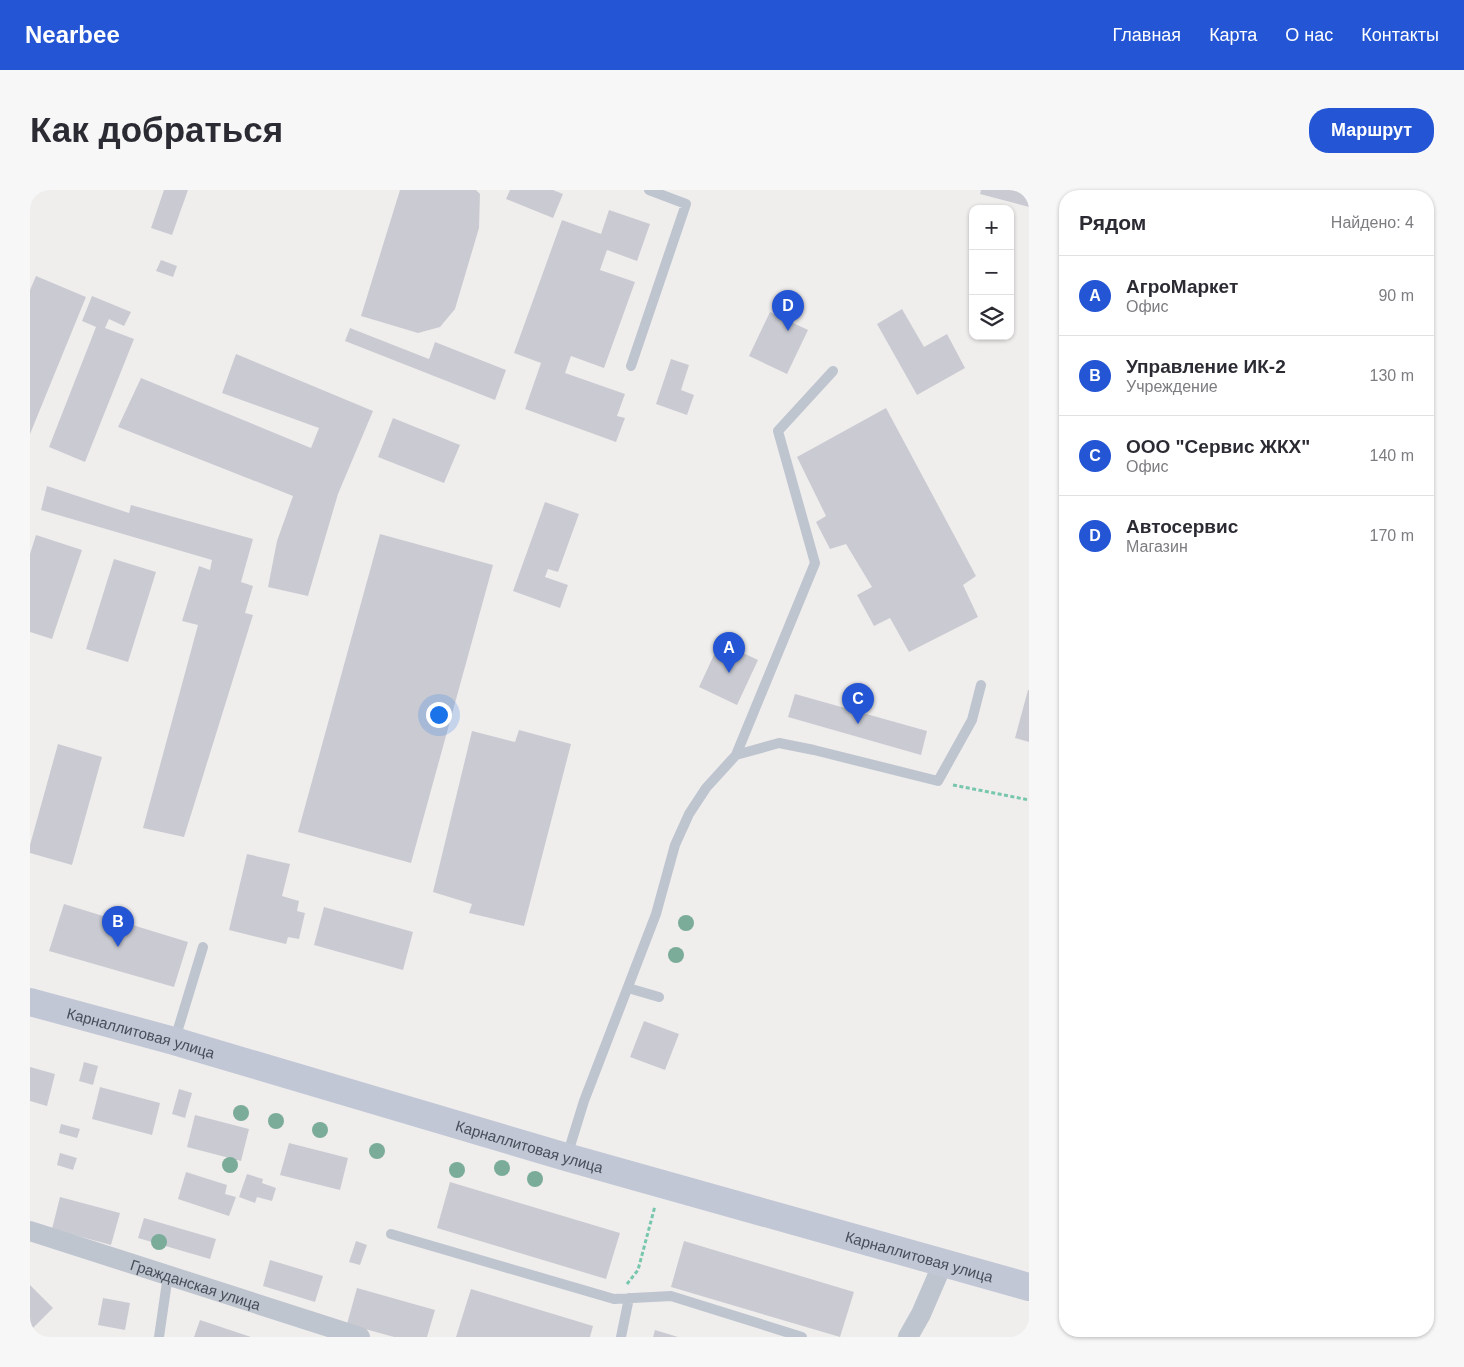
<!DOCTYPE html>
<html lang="ru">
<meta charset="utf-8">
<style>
body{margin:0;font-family:Arial,sans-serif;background:#f7f7f7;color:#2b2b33}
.controls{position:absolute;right:15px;top:15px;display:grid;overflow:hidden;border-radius:10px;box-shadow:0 1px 4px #0004}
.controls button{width:45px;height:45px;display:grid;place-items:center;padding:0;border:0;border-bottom:1px solid #e1e1e2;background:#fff;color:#2b2b33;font:25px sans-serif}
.you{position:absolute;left:408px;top:524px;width:18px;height:18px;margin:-12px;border:4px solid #fff;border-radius:50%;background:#1a73e8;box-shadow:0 0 0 8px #1a73e833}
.badge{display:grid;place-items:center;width:32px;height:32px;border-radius:50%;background:#2355d4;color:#fff;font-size:16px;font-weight:700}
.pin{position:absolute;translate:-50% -41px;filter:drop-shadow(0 1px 2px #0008)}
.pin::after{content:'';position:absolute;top:26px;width:18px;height:15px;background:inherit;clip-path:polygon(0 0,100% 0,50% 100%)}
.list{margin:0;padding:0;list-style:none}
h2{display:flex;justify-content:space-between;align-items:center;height:65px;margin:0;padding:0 20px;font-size:21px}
h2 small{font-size:16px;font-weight:400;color:#7c7c81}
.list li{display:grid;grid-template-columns:32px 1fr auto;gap:15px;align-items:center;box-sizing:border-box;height:80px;padding:0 20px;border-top:1px solid #e1e1e2}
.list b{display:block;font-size:19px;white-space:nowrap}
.list p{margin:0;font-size:16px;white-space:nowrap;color:#7c7c81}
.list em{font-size:16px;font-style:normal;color:#7c7c81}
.icon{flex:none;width:28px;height:28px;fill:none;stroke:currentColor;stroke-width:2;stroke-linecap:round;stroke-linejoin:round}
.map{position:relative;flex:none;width:999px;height:1147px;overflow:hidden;border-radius:20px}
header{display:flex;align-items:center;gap:30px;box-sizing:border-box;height:70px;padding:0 25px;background:#2355d4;color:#fff}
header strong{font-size:24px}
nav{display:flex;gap:28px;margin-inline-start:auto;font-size:18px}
.intro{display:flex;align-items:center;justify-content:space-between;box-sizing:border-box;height:120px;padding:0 30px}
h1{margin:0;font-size:35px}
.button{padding:12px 22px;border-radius:20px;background:#2355d4;color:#fff;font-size:18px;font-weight:700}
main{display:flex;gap:30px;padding:0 30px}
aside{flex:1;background:#fff;border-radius:20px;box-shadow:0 1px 4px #0004}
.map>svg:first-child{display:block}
</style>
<header>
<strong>Nearbee</strong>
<nav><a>Главная</a><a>Карта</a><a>О нас</a><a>Контакты</a></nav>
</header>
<div class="intro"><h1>Как добраться</h1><a class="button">Маршрут</a></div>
<main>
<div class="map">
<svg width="999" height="1147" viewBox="0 0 999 1147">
<rect width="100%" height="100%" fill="#f0eded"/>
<path fill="#cacbd2" d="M134 0H158L142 45 121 38Z
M370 0H446L450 4 449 38 425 119 410 137 388 143 331 126Z
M480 0H523L533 4 523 28 476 9Z
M951 0H999V17L950 4Z
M579 20 620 34 607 71 577 60 570 80 605 92 574 178 541 166 535 183 595 204 587 226 595 228 586 252 495 219 511 173 484 163 532 30 571 44Z
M131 70 147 76 143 87 126 81Z
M6 86 56 107 0 244V100Z
M62 106 101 122 94 136 79 129 75 138 104 149 55 272 19 257 66 137 52 131Z
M872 119 894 157 917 144 935 178 887 205 847 134Z
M740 122 778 140 757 184 719 166Z
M320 138 399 169 405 152 476 180 465 210 315 151Z
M206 164 343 221 308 304 278 406 238 397 247 351 263 306 88 237 111 188 281 258 289 238 192 203Z
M641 169 659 175 651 200 664 205 657 225 626 214Z
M856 218 946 386 933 395 948 427 879 462 860 428 844 436 827 405 842 397 816 354 800 359 786 332 796 326 767 267Z
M363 228 430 255 414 293 348 267Z
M17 296 99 323 101 315 223 349 211 392 223 396 215 423 223 425 154 647 113 638 168 435 152 431 169 376 180 380 182 370 11 320Z
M515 312 549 324 528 382 518 379 515 387 538 395 530 418 483 401Z
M350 344 463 375 381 673 268 642Z
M6 345 52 360 22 449 0 442V364Z
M84 369 126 382 98 472 56 459Z
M690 452 728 470 707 515 669 497Z
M998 500H999V552L985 548Z
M765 504 897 541 891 565 758 527Z
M489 540 541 554 494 736 439 723 442 714 403 702 442 541 485 552Z
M28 554 72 567 42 675 0 663V655Z
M217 664 260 674 252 706 269 711 267 721 275 723 269 749 258 747 256 754 199 740Z
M34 714 158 752 144 797 19 761Z
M294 717 383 742 373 780 284 755Z
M614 831 649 844 635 880 600 867Z
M54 872 68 876 63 895 49 891Z
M0 877 25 884 17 916 0 911Z
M70 897 130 913 122 945 62 929Z
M149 899 162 903 155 928 142 924Z
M165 925 219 939 211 971 157 957Z
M31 934 50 939 47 948 29 943Z
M259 953 318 968 310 1000 250 985Z
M30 963 47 968 43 980 27 975Z
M156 982 197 995 195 1004 206 1007 199 1026 148 1009Z
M217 984 233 989 232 993 246 998 242 1011 227 1007 225 1013 209 1007Z
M420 992 590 1043 576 1089 407 1038Z
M30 1007 90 1023 81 1055 22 1039Z
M114 1028 186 1049 180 1069 108 1048Z
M326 1051 337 1055 330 1075 319 1072Z
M654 1051 824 1102 810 1147 641 1097Z
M240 1070 293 1086 285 1112 233 1096Z
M0 1095 23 1118 3 1138 0 1135Z
M327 1098 405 1120 397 1147H364L317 1134Z
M441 1099 563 1136 560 1147H426Z
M73 1108 100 1113 95 1140 68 1135Z
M170 1130 221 1147H164Z
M625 1140 648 1147H623Z"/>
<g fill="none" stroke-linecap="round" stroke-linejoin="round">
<path stroke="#77c7ac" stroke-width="3" stroke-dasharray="4 2.5" stroke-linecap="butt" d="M923 595 999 610
M597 1094 608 1080 625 1016"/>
<path stroke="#bec5cf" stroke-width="10" d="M601 176 656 14 619 0
M706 565 785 373 748 241 803 181
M598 798 629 807
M145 849 173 757
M537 966 554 911 626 724 645 655 659 624 676 598 706 565 749 553 784 560 908 591 942 530 951 495
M361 1044 584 1109 641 1106 772 1147
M129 1147 138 1085
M591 1147 599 1108"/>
<g stroke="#bec5cf" stroke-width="20">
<path id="s1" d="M0 1041 330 1147"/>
<path d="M878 1147 891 1124 913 1073"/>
</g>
<path stroke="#c1c7d5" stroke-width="28" id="s2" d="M0 812 144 851 536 967 999 1097"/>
</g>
<g fill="#7bac9a">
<circle cx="656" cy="733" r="8"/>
<circle cx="646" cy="765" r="8"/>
<circle cx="211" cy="923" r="8"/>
<circle cx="246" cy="931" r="8"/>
<circle cx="290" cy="940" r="8"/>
<circle cx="347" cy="961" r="8"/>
<circle cx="200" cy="975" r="8"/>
<circle cx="472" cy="978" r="8"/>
<circle cx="427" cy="980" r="8"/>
<circle cx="505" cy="989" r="8"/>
<circle cx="129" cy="1052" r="8"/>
</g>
<g text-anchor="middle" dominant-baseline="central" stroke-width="4" stroke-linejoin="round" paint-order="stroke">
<g font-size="15" fill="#464e59" stroke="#fff">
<text stroke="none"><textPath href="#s2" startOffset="115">Карналлитовая улица</textPath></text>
<text stroke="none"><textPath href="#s2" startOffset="520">Карналлитовая улица</textPath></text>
<text stroke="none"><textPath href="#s2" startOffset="925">Карналлитовая улица</textPath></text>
<text stroke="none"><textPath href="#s1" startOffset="174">Гражданская улица</textPath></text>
</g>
</g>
</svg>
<div class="controls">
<button>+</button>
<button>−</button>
<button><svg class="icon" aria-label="layers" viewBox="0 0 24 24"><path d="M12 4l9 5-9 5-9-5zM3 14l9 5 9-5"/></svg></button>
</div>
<div class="you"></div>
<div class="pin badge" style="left:699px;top:483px">A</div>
<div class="pin badge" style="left:88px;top:757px">B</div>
<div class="pin badge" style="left:828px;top:534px">C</div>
<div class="pin badge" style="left:758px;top:141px">D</div>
</div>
<aside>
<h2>Рядом<small>Найдено: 4</small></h2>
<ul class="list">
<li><span class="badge">A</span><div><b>АгроМаркет</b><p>Офис</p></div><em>90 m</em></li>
<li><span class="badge">B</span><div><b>Управление ИК-2</b><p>Учреждение</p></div><em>130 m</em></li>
<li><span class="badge">C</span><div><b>ООО &quot;Сервис ЖКХ&quot;</b><p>Офис</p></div><em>140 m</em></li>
<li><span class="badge">D</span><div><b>Автосервис</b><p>Магазин</p></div><em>170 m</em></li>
</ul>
</aside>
</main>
